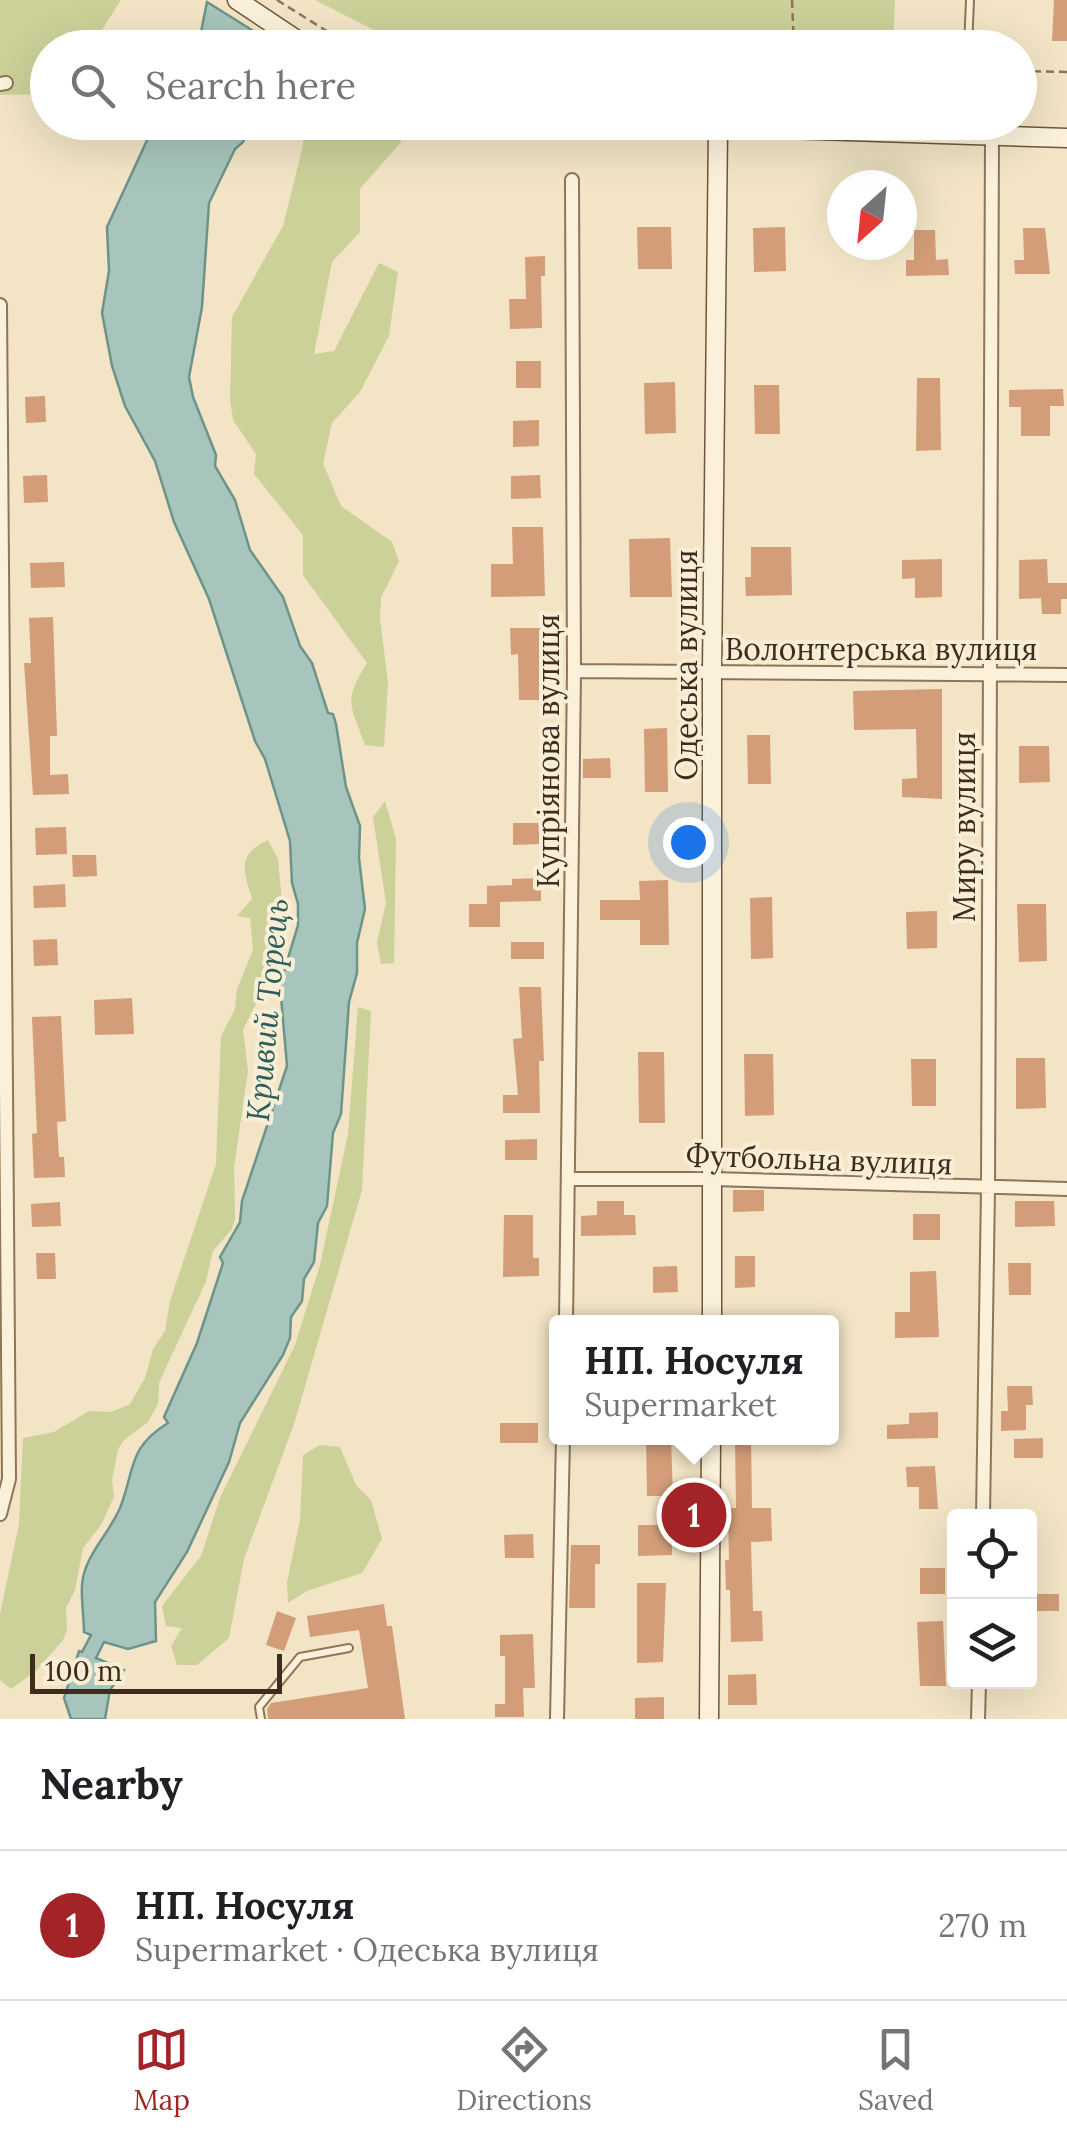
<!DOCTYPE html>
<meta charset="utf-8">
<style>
body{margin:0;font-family:Lora,serif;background:#f2f2f2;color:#202124}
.controls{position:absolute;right:30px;bottom:30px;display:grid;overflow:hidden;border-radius:10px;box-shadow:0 10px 40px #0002}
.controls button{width:90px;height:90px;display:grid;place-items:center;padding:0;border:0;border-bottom:2px solid #e0e0e0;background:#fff;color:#202124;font:50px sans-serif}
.compass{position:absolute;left:827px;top:170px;width:90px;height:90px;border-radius:50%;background:#fff;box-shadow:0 10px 40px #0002;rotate:207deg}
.scale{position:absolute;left:30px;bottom:25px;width:252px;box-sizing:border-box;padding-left:10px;border:5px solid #3e2d1e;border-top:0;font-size:28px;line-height:35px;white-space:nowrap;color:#3e2d1e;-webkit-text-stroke:8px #f8eed6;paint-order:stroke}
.you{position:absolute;left:688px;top:842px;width:35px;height:35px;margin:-25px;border:8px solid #fff;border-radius:50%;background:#1a73e8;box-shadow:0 0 0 15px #1a73e833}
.badge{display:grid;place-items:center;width:65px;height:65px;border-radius:50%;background:#a22427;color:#fff;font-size:32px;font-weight:700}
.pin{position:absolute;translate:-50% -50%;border:5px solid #fff;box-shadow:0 2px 10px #0006}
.popup{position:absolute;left:549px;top:1315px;width:290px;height:130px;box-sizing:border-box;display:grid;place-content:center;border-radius:10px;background:#fff;filter:drop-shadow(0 2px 8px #0005);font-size:32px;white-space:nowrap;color:#757577}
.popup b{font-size:38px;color:#202124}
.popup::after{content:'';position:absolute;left:50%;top:100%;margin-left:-20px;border:20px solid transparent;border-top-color:#fff}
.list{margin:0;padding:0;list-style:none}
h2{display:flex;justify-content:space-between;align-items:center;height:130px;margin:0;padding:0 40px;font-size:42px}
h2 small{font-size:32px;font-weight:400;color:#757577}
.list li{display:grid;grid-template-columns:65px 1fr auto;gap:30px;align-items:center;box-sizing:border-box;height:150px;padding:0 40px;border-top:2px solid #e0e0e0}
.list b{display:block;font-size:38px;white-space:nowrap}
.list p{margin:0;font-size:32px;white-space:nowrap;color:#757577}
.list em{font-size:32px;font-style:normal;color:#757577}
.icon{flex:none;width:55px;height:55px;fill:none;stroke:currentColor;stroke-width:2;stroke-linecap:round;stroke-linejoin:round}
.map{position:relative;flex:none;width:1067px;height:1719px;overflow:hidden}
.search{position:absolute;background:#fff;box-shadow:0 10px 40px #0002;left:30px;right:30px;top:30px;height:110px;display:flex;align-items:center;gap:25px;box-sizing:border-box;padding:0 35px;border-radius:55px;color:#757577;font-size:38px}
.sheet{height:280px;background:#fff}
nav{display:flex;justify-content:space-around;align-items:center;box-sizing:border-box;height:140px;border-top:2px solid #e0e0e0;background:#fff;font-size:28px;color:#757577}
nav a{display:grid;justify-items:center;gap:5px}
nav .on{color:#a22427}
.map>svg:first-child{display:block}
</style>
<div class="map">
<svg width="1067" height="1719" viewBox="0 0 1067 1719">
<rect width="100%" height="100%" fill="#f2e4c5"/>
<path fill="#cbd198" d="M0 0H121L91 47 48 48 47 94 0 95Z
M315 0H895L893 47H654L588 41 551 47H509L459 42 442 36 382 34Z
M304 123H399L401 142 360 189V232L332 262 314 354 334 351 379 263 398 272 389 336 360 392 332 423 323 464 341 506 392 542 399 561 381 598 380 618 388 683 384 747 365 745C350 703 343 702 367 663L303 575V535L254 474 256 454 233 420 230 399 232 317 283 226 303 145Z
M385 801 396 839 394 963 381 964 377 942 386 903 373 817Z
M268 840 278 859 284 924 257 1002 243 1030 248 1071 234 1167 235 1219 232 1229 213 1251 206 1281 159 1383 158 1404 148 1422 124 1440 118 1449 112 1480 114 1497 101 1525 83 1548 75 1590 66 1608 67 1630 63 1640 36 1671 11 1689 0 1680V1614L19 1524 23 1438 54 1432 89 1411 111 1412 130 1404 145 1378 153 1349 165 1331 170 1301 216 1164 221 1036 235 1009 237 989 253 950 250 918 237 916 252 899C243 869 237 855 268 840Z
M358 1007 371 1011 362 1190 294 1424 244 1559 229 1638 197 1665H177L171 1646 182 1628 166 1626 162 1606 201 1556 220 1498 295 1345 320 1265 348 1134Z
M320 1445 340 1447 356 1485 371 1500 382 1539 362 1573 307 1591 288 1603 287 1582 300 1520 303 1455Z"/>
<path fill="#a7c5bc" stroke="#6d948a" stroke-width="2.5" d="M207 2 279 47H198Z
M155 123H252L243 142 235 149 209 203 202 307 189 377 193 397 216 455 215 466 235 500 250 550 283 597 300 646 312 663 328 713 333 714 336 724 346 787 360 826 359 858 365 909 357 943V973L349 1002 341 1114 333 1133 327 1206 318 1223 314 1262 304 1279 302 1301 291 1317 290 1338 283 1355 240 1423 229 1462 187 1552 155 1602 156 1641 128 1649 104 1642 96 1658 124 1670 110 1690 105 1719H71L64 1698 79 1651 82 1652 91 1635 84 1632C84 1617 81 1600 82 1585 84 1556 109 1534 120 1508 135 1471 127 1448 168 1423L164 1417 197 1343 223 1263 220 1257 240 1222 242 1201 287 1066 280 985 298 925V904L292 883 290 841 265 759 255 741 209 599 174 522 155 461 125 406 112 366 102 313 109 271 107 227Z"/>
<path fill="#d29d78" d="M1054 0H1067V41H1052Z
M637 227H671L672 269H638Z
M785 227 786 271 754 272 753 228Z
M1023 228H1045L1050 274H1015L1014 260H1024Z
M914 230H935L936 260 948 259 949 275 906 276V260H914Z
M545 256V276H541L542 328 510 329 509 299H526L525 257Z
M516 361H541V388H516Z
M917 378H940L941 450 916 451Z
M675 382 676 433 645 434 644 383Z
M754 385H779L780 434H755Z
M1063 389 1064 406H1050V436H1021V407H1009V390Z
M45 396 46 422 26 423 25 397Z
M539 420V446L513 447V421Z
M47 475 48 502 24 503 23 476Z
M540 475 541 498 511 499V476Z
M512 527H543L545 596 491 597V564H513Z
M670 538 672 597H630L629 539Z
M751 547H791L792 595 746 596 745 577H751Z
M942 559V597L915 598V578L902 579V560Z
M1047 559 1048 583H1067V599H1061V614H1042L1041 598 1019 599V560Z
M64 562 65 587 31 588 30 563Z
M53 617 57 736H50V775L68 774 69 794 33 795 24 663H31L29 618Z
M510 628H543L541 700H519L518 654 511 655Z
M942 689V799L902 797V779L917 778 916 729 854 730 853 691Z
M667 728 668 792H645L644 729Z
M747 735H770L771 784H748Z
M1019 746H1049L1050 782 1019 783Z
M610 758 611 778H583V759Z
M513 823H539V844L513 845Z
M66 827 67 854 36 855 35 828Z
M72 855H96L97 876 73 877Z
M541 878V901L500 902V927H469V904H487V886L512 885V879Z
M668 880 669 945H640V920H600V900H640L639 881Z
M65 884 66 907 34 908 33 886Z
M772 897 773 958 751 959 750 898Z
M1017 904H1046L1047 961 1019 962Z
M937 911V948L907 949 906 912Z
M57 939 58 965 34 966 33 940Z
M511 942H544V959H511Z
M519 987H541L544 1061H539L540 1113H503V1095H518L513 1039 522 1038Z
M132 998 134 1034 95 1035 94 1000Z
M61 1016 66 1121 57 1122 59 1157H64L65 1177 34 1178 32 1134 37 1133 32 1017Z
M638 1052H664L665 1123H639Z
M744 1054H773L774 1115 745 1116Z
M1016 1058H1045L1046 1108 1016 1109Z
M911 1059H936V1106H912Z
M537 1139V1160H505V1140Z
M733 1190H764V1211L733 1212Z
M597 1201H624V1215H635L636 1235 581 1236V1216L597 1215Z
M1015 1201H1054L1055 1226 1015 1227Z
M60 1202 61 1226 32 1227 31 1204Z
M913 1214H940V1240H913Z
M504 1215H533V1258H539V1276L503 1277Z
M36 1253H55L56 1279H37Z
M735 1256H755V1287L735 1288Z
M1008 1263H1031V1295H1009Z
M677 1266 678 1292 653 1293V1267Z
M936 1271 939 1337 895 1338V1312H910V1272Z
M1007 1386H1032L1033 1405H1026V1430L1001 1431V1411H1008Z
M938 1412V1438L887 1439V1425L909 1424V1413Z
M500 1423H538V1443H500Z
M646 1438H671L673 1496H647Z
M735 1438H751L752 1508H771L772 1541 751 1542 753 1611H762L763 1641 731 1642 730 1590H726L725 1560H729L728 1508H736Z
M1043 1438V1458H1014V1439Z
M935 1466 938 1509H919V1487H907L906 1467Z
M638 1525H672V1555L638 1556Z
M533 1534 534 1558H505L504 1535Z
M571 1545H600V1564H595V1608H569Z
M920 1568H945V1594H920Z
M637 1583H666L663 1662 637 1663Z
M1030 1594H1059V1611H1030Z
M384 1604 387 1626H392L405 1719H268L267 1709 271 1703 368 1688 359 1630 310 1637 307 1616Z
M277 1611 296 1618 284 1651 266 1645Z
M943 1621 946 1686H920L917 1622Z
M533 1634 535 1688H523L524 1717H495V1704H505V1656H500V1635Z
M756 1674 757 1705H728V1675Z
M664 1697V1719H635V1698Z"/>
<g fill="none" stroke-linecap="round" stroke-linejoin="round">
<defs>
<path id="lane" d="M968 48 970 0
M261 1719 259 1707 300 1657 349 1648"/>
<path id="street" d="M0 84 6 83
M0 305 9 1479 0 1514
M574 671 1067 675
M569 1179H713L1067 1189
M566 1322 574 671 572 180
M983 1516 988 1189 992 137
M557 1719 563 1438
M978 1719 979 1682"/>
<path id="secondary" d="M237 0 309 48
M566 122 1067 138
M712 1322V673L718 129
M709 1719 711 1438"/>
</defs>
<use href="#lane" stroke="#8e7559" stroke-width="10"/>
<use href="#street" stroke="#8e7559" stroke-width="16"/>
<use href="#secondary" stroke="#70563c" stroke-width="21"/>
<path stroke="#8e7559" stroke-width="2.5" stroke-dasharray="8 5" stroke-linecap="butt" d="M277 0 346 43 361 48
M792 0 794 48
M1020 71 1067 72"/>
<use href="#lane" stroke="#fbf1da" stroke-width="6"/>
<use href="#street" stroke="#fbf1da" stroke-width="12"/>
<use href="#secondary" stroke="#fbf1da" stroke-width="18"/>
</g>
<g text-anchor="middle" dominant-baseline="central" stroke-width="8" stroke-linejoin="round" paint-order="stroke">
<g font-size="30" fill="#3e2d1e" stroke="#f8eed6">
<text x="881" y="649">Волонтерська вулиця</text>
<text transform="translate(686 665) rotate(-90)">Одеська вулиця</text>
<text transform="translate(548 751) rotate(-90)">Купріянова вулиця</text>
<text transform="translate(964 827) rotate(-90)">Миру вулиця</text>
<text transform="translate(819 1159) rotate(2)">Футбольна вулиця</text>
</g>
<g font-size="32" font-style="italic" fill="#2d5e5a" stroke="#f8eed6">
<text transform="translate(267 1010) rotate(-85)">Кривий Торець</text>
</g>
</g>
</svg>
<div class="controls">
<button><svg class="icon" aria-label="locate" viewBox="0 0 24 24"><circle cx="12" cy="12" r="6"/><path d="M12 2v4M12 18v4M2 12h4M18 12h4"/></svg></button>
<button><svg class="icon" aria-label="layers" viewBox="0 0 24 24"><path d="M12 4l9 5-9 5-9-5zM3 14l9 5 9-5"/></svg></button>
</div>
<svg class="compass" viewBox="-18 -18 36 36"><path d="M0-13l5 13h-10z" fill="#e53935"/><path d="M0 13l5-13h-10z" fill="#757577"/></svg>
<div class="scale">100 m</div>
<div class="you"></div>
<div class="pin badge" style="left:694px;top:1515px">1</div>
<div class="popup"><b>НП. Носуля</b>Supermarket</div>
<div class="search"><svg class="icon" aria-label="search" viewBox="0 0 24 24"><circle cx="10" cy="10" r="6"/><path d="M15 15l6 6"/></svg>Search here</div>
</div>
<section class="sheet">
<h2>Nearby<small></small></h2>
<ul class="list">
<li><span class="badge">1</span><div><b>НП. Носуля</b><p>Supermarket · Одеська вулиця</p></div><em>270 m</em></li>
</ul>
</section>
<nav>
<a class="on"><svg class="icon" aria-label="map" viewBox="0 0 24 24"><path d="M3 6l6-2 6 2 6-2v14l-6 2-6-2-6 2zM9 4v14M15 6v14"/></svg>Map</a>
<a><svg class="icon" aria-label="directions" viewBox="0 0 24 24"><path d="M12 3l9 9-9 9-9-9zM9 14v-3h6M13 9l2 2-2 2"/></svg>Directions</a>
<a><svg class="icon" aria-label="saved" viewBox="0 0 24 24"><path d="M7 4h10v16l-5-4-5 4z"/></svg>Saved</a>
</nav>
